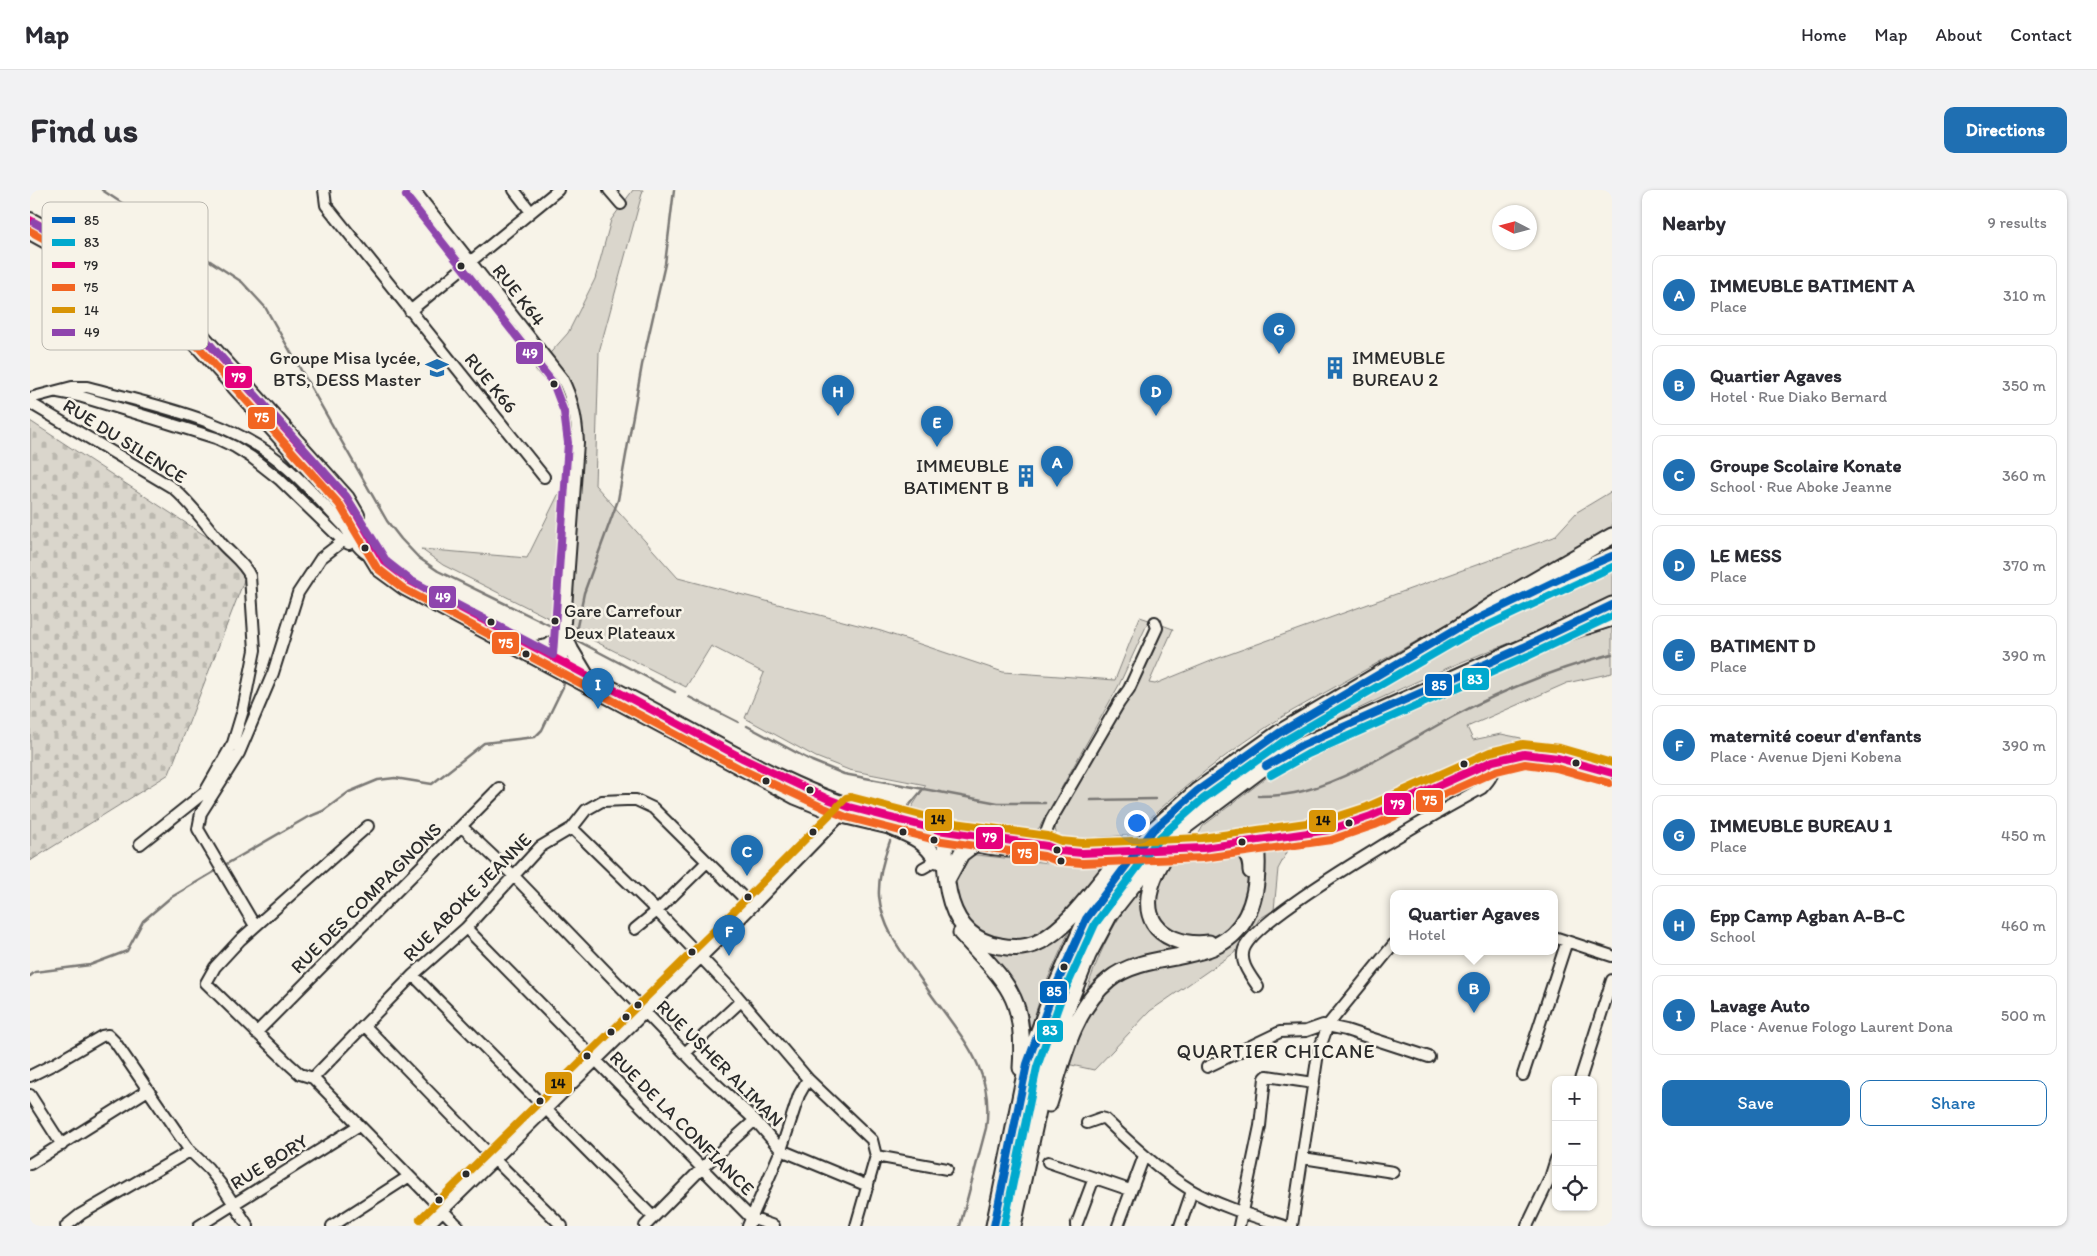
<!DOCTYPE html>
<meta charset="utf-8">
<style>
body{margin:0;font-family:Itim,sans-serif;background:#f2f2f3;color:#2b2b33}
.controls{position:absolute;right:15px;bottom:15px;display:grid;overflow:hidden;border-radius:10px;box-shadow:0 1px 4px #0004}
.controls button{width:45px;height:45px;display:grid;place-items:center;padding:0;border:0;border-bottom:1px solid #e1e1e2;background:#fff;color:#2b2b33;font:25px sans-serif}
.compass{position:absolute;left:1462px;top:15px;width:45px;height:45px;border-radius:50%;background:#fff;box-shadow:0 1px 4px #0004;rotate:276deg}
.you{position:absolute;left:1106px;top:632px;width:18px;height:18px;margin:-12px;border:4px solid #fff;border-radius:50%;background:#1a73e8;box-shadow:0 0 0 8px #1a73e833}
.badge{display:grid;place-items:center;width:32px;height:32px;border-radius:50%;background:#1f6fb2;color:#fff;font-size:16px;font-weight:700}
.pin{position:absolute;translate:-50% -41px;filter:drop-shadow(0 1px 2px #0008)}
.pin::after{content:'';position:absolute;top:26px;width:18px;height:15px;background:inherit;clip-path:polygon(0 0,100% 0,50% 100%)}
.popup{position:absolute;left:1360px;top:700px;width:168px;height:65px;box-sizing:border-box;display:grid;place-content:center;border-radius:10px;background:#fff;filter:drop-shadow(0 1px 4px #0005);font-size:16px;white-space:nowrap;color:#7c7c81}
.popup b{font-size:19px;color:#2b2b33}
.popup::after{content:'';position:absolute;left:50%;top:100%;margin-left:-10px;border:10px solid transparent;border-top-color:#fff}
.list{margin:0;padding:0;list-style:none}
h2{display:flex;justify-content:space-between;align-items:center;height:65px;margin:0;padding:0 20px;font-size:21px}
h2 small{font-size:16px;font-weight:400;color:#7c7c81}
.list li{display:grid;grid-template-columns:32px 1fr auto;gap:15px;align-items:center;box-sizing:border-box;height:80px;margin:0 10px 10px;padding:0 10px;border:1px solid #e1e1e2;border-radius:10px}
.list b{display:block;font-size:19px;white-space:nowrap}
.list p{margin:0;font-size:16px;white-space:nowrap;color:#7c7c81}
.list em{font-size:16px;font-style:normal;color:#7c7c81}
.actions{display:flex;gap:10px;padding:15px 20px}
.actions a{flex:1;padding:11px 0;border:1px solid #1f6fb2;border-radius:10px;text-align:center;font-size:18px;color:#1f6fb2}
.actions .main{background:#1f6fb2;color:#fff}
.icon{flex:none;width:28px;height:28px;fill:none;stroke:currentColor;stroke-width:2;stroke-linecap:round;stroke-linejoin:round}
.map{position:relative;flex:none;width:1582px;height:1036px;overflow:hidden;border-radius:10px}
header{display:flex;align-items:center;gap:30px;box-sizing:border-box;height:70px;padding:0 25px;background:#fff;border-bottom:1px solid #e1e1e2}
header strong{font-size:24px}
nav{display:flex;gap:28px;margin-inline-start:auto;font-size:18px}
.intro{display:flex;align-items:center;justify-content:space-between;box-sizing:border-box;height:120px;padding:0 30px}
h1{margin:0;font-size:35px}
.button{padding:12px 22px;border-radius:10px;background:#1f6fb2;color:#fff;font-size:18px;font-weight:700}
main{display:flex;gap:30px;padding:0 30px}
aside{flex:1;background:#fff;border-radius:10px;box-shadow:0 1px 4px #0004}
.map>svg:first-child{display:block}
</style>
<header>
<strong>Map</strong>
<nav><a>Home</a><a>Map</a><a>About</a><a>Contact</a></nav>
</header>
<div class="intro"><h1>Find us</h1><a class="button">Directions</a></div>
<main>
<div class="map">
<svg width="1582" height="1036" viewBox="0 0 1582 1036">
<defs>
<pattern id="cemetery-stones" width="16" height="16" patternUnits="userSpaceOnUse" patternTransform="scale(1.25)"><rect width="16" height="16" fill="#dad6cc"/><path d="M2 7V4a2 2 0 0 1 4 0v3zM10 15v-3a2 2 0 0 1 4 0v3z" fill="#bbb8af"/></pattern>
</defs>
<rect width="100%" height="100%" fill="#f7f3e8"/>
<filter id="ink" filterUnits="userSpaceOnUse"><feTurbulence type="fractalNoise" baseFrequency=".02" numOctaves="2"/><feDisplacementMap in="SourceGraphic" scale="10" xChannelSelector="R" yChannelSelector="G"/><feConvolveMatrix kernelMatrix="1 2 1 2 8 2 1 2 1" color-interpolation-filters="sRGB"/></filter>
<g filter="url(#ink)">
<path fill="#dad6cc" stroke="#82807c" d="M603 0H613L569 162 565 295 648 388 851 441 973 482 1085 490 1110 427 1119 430 1089 495 1009 638 1003 643 988 647 916 636 876 626 896 595 819 580 786 567 715 528 734 483 681 456 656 497 413 375 391 359 497 368 531 299 534 257V238L525 207 518 194 505 180 538 143 565 89 581 30Z
M1582 301V336L1529 371 1255 525C1201 560 1148 599 1103 645L1031 650C1025 644 1025 640 1025 632L1116 472 1132 435 1143 439 1119 493 1125 494 1186 469 1524 347 1547 322Z
M1582 374V420C1548 431 1513 441 1480 453 1407 480 1337 514 1268 549L1264 542C1368 483 1471 420 1582 374Z
M1582 437V483L1537 493 1437 537 1443 550 1471 544 1491 548 1496 559 1460 565 1367 608 1328 620 1239 637 1168 645 1173 636 1240 585 1341 536 1529 455Z
M1261 655 1248 679 1244 720 1229 729 1217 754 1120 821 1064 880 1037 874C1053 808 1069 741 1118 691 1125 685 1132 674 1141 671 1155 665 1174 669 1190 668 1214 666 1238 658 1261 655Z
M938 664 1028 674 1075 676 1041 718 1011 744 982 753 957 747 934 730 922 704 927 679Z
M1042 735 1012 802 998 847 953 759 989 763Z"/>
<path fill="url(#cemetery-stones)" stroke="#82807c" d="M0 231 220 375 139 584 0 671Z"/>
<g fill="none" stroke-linecap="round" stroke-linejoin="round">
<path stroke="#7a7874" stroke-width="2.5" d="M72 0 212 92 235 117 357 331 371 349 389 368 408 381 525 438
M544 451 554 403 588 310 612 175 635 74 644 0
M548 451 645 502
M537 480 540 469
M659 507 708 532
M717 536 782 571 814 584 968 613H1015
M1228 606C1243 606 1258 605 1273 601 1324 588 1379 550 1426 525 1476 499 1528 478 1582 464
M1060 610 1125 609
M873 623 893 599
M860 651C854 667 848 688 849 706 852 735 868 758 885 781 893 792 900 804 909 815 938 855 964 885 956 938L930 1036
M193 676 276 628 293 621 319 602 348 590 365 588 402 594 454 553 505 547 512 540 533 497 535 488
M0 786 5 782 60 775 97 761 113 731 140 708 189 679"/>
<defs>
<path id="minor" d="M294 0 296 15 514 287
M384 0 532 188C543 209 547 229 548 253L532 473 529 480
M484 0 501 22
M579 0 591 14
M380 121 528 0
M28 202 49 206 122 228 186 248 205 257 221 267 249 289 313 351 319 354
M0 208 42 197H57C123 215 205 230 256 277 276 294 294 315 312 334 321 344 326 359 339 365L346 359
M0 213 143 298C162 314 176 335 192 354 202 365 214 373 220 386L225 460 213 520 203 553 175 602 110 654
M338 636 210 750 185 777 176 793 260 875 270 884 283 888 428 1036
M432 637 483 685 672 881 725 930 751 960 838 996
M542 638 627 721 703 801 778 889 842 950 846 966 826 1036
M1226 650C1265 644 1304 640 1341 626 1388 608 1444 570 1493 564 1518 561 1557 576 1582 583
M1016 662 1017 640 1021 630 1089 513 1099 499 1127 438 1125 432
M893 678 907 670 909 666
M225 736 168 639 171 623 209 563 243 483 268 403 291 368 313 351
M436 738 721 1028 744 1036
M605 739 627 721 677 672
M1524 747 1582 766
M383 785 623 1027
M1228 797C1221 786 1209 773 1214 759 1226 725 1412 620 1452 598 1461 589 1464 584 1463 571
M335 836 465 970 532 1036
M226 843 469 598
M655 863 711 811
M1177 877 1250 842 1276 841 1293 835 1316 840 1399 867
M1493 885 1537 751
M0 886 24 874 72 846 78 845 85 852 160 961 178 978 190 993 218 1036
M283 888 383 785 436 738 510 657 542 638 556 620 572 611 596 610H606L623 618 722 716
M1550 890 1582 790
M0 905 32 955
M1057 933 1071 928 1075 929C1102 955 1129 980 1161 1000 1186 1015 1226 1027 1254 1036
M846 966 917 979
M1273 968 1363 982
M1018 972 1100 1000
M0 974 118 900
M36 1036 51 1024 160 961
M169 1036 328 936
M302 1036 378 987
M397 1036 705 734 815 621
M615 1036 672 978 725 930
M718 1036 751 960 769 905 778 889
M1046 1036 1064 988
M1088 1036 1114 966
M1150 1036 1162 1001
M1209 1036 1230 936 1235 888 1237 886 1284 893
M1262 1036 1288 863 1298 835 1364 754
M1497 1036 1520 988 1526 969"/>
<path id="major" d="M0 30 117 94 146 117 317 308 327 325
M0 42 116 106 143 128 309 313 349 379 375 398 766 607 810 625 908 648 961 657 1016 662 1068 663
M506 459 518 457 534 445 541 460 556 485
M581 498C670 542 754 600 850 625
M1173 658 1226 650"/>
<path id="highway" d="M1501 403 1582 366
M1557 436 1582 428
M861 637C883 646 894 650 907 670
M916 642C913 686 915 748 970 756 984 759 998 758 1011 751 1040 735 1061 702 1082 678
M1203 654C1216 659 1221 668 1221 681
M1136 665C1118 692 1105 733 1144 749 1156 754 1166 755 1179 753
M918 688 931 664 943 655
M931 743C977 794 996 805 991 878
M1019 914C1032 872 1043 819 1079 790 1097 775 1123 771 1146 767 1158 764 1171 762 1183 757 1226 739 1230 691 1226 650
M964 1036 997 874 1022 805 1056 729 1123 640 1167 601 1249 543 1426 439 1464 414 1582 346
M983 1036 1015 888 1035 823 1058 765 1080 724 1135 654 1154 637 1234 577 1273 555 1494 457 1582 415"/>
</defs>
<use href="#minor" stroke="#2b2b2b" stroke-width="14"/>
<use href="#major" stroke="#2b2b2b" stroke-width="18"/>
<use href="#highway" stroke="#2b2b2b" stroke-width="19"/>
<use href="#minor" stroke="#f7f3e8" stroke-width="10"/>
<use href="#major" stroke="#f7f3e8" stroke-width="14"/>
<use href="#highway" stroke="#f7f3e8" stroke-width="15"/>
<defs>
<path id="major-bridge" d="M1068 663 1173 658"/>
</defs>
<use href="#major-bridge" stroke="#2b2b2b" stroke-width="18" stroke-linecap="butt"/>
<use href="#major-bridge" stroke="#f7f3e8" stroke-width="14"/>
<defs>
<path id="bus-1" d="M1236 576 1273 555 1494 457 1582 415
M964 1036 997 874 1022 805 1056 729 1123 640 1167 601 1249 543 1426 439 1540 384 1582 366"/>
<path id="bus-2" d="M1241 585 1278 564 1498 466 1582 426
M974 1036 1007 877 1031 809 1065 734 1130 647 1173 609 1254 551 1431 448 1582 377"/>
<path id="bus-3" d="M0 30 117 94 146 117 317 308 354 371 380 391 714 569 798 609 819 617 908 640 1017 656 1029 661 1052 663 1173 658 1299 640 1341 626 1463 571 1494 564 1528 568 1582 583"/>
<path id="bus-4" d="M0 41 111 102 139 124 309 314 347 378 374 399 709 578 794 618 816 627 905 650 1014 666 1027 671 1052 673 1173 668 1301 650 1345 635 1466 581 1495 574 1526 578 1579 593"/>
<path id="bus-5" d="M390 1029 698 727 816 608 821 607 918 632 1018 646 1031 651 1052 653 1172 648 1297 630 1337 617 1460 562 1493 554 1530 558 1582 573"/>
<path id="bus-6" d="M5 33 121 97 150 121 316 306 357 372 380 390 523 465 538 253 534 222 523 193 376 6"/>
</defs>
<use href="#bus-1" stroke="#f7f3e8" stroke-width="11"/>
<use href="#bus-2" stroke="#f7f3e8" stroke-width="11"/>
<use href="#bus-3" stroke="#f7f3e8" stroke-width="11"/>
<use href="#bus-4" stroke="#f7f3e8" stroke-width="11"/>
<use href="#bus-5" stroke="#f7f3e8" stroke-width="11"/>
<use href="#bus-6" stroke="#f7f3e8" stroke-width="11"/>
<use href="#bus-1" stroke="#0065bd" stroke-width="8"/>
<use href="#bus-2" stroke="#00a9ce" stroke-width="8"/>
<use href="#bus-3" stroke="#e5007d" stroke-width="8"/>
<use href="#bus-4" stroke="#f26522" stroke-width="8"/>
<use href="#bus-5" stroke="#d89406" stroke-width="8"/>
<use href="#bus-6" stroke="#8e44ad" stroke-width="8"/>
</g>
</g>
<defs>
<symbol id="university-bare" viewBox="-9 -9 18 18"><path d="M0-5L7-2L0 1L-7-2ZM-4 1L0 2.5L4 1V4Q0 6-4 4Z" fill="#1f6fb2" stroke="#f7f3e8" stroke-width="2.5" paint-order="stroke"/></symbol>
<symbol id="building-bare" viewBox="-9 -9 18 18"><path d="M-4-6H4V6H1V3H-1V6H-4ZM-2.5-4.3h1.7v1.8h-1.7ZM.8-4.3h1.7v1.8H.8ZM-2.5-1h1.7V.8h-1.7ZM.8-1h1.7V.8H.8Z" fill="#1f6fb2" stroke="#f7f3e8" stroke-width="2.5" paint-order="stroke"/></symbol>
</defs>
<g fill-rule="evenodd">
<use href="#university-bare" x="391" y="162" width="32" height="32"/>
<use href="#building-bare" x="1289" y="162" width="32" height="32"/>
<use href="#building-bare" x="980" y="270" width="32" height="32"/>
</g>
<g fill="#2b2b2b" stroke="#f7f3e8" stroke-width="2">
<circle cx="431" cy="76" r="4.5"/>
<circle cx="524" cy="194" r="4.5"/>
<circle cx="335" cy="358" r="4.5"/>
<circle cx="525" cy="431" r="4.5"/>
<circle cx="461" cy="432" r="4.5"/>
<circle cx="496" cy="464" r="4.5"/>
<circle cx="1546" cy="573" r="4.5"/>
<circle cx="1434" cy="574" r="4.5"/>
<circle cx="736" cy="591" r="4.5"/>
<circle cx="780" cy="600" r="4.5"/>
<circle cx="1319" cy="633" r="4.5"/>
<circle cx="783" cy="642" r="4.5"/>
<circle cx="873" cy="642" r="4.5"/>
<circle cx="904" cy="650" r="4.5"/>
<circle cx="1212" cy="652" r="4.5"/>
<circle cx="1027" cy="660" r="4.5"/>
<circle cx="1031" cy="671" r="4.5"/>
<circle cx="718" cy="707" r="4.5"/>
<circle cx="662" cy="762" r="4.5"/>
<circle cx="1034" cy="777" r="4.5"/>
<circle cx="608" cy="815" r="4.5"/>
<circle cx="596" cy="827" r="4.5"/>
<circle cx="581" cy="842" r="4.5"/>
<circle cx="557" cy="866" r="4.5"/>
<circle cx="510" cy="911" r="4.5"/>
<circle cx="436" cy="984" r="4.5"/>
<circle cx="409" cy="1010" r="4.5"/>
</g>
<g text-anchor="middle" dominant-baseline="central" stroke-width="5" stroke-linejoin="round" paint-order="stroke">
<g font-size="18" fill="#2b2b2b" stroke="#f7f3e8" text-anchor="start">
<text x="534" y="421">Gare Carrefour<tspan x="534" dy="22">Deux Plateaux</tspan></text>
</g>
<g font-size="19" fill="#2b2b2b" stroke="#f7f3e8">
<text transform="translate(489 105) rotate(52)">RUE K64</text>
<text transform="translate(461 193) rotate(51)">RUE K66</text>
<text transform="translate(95 251) rotate(32)">RUE DU SILENCE</text>
<text transform="translate(437 707) rotate(-45)">RUE ABOKE JEANNE</text>
<text transform="translate(336 708) rotate(-45)">RUE DES COMPAGNONS</text>
<text transform="translate(690 873) rotate(45)">RUE USHER ALIMAN</text>
<text transform="translate(652 933) rotate(45)">RUE DE LA CONFIANCE</text>
<text transform="translate(239 972) rotate(-32)">RUE BORY</text>
</g>
<g font-size="19" fill="#2b2b2b" stroke="#f7f3e8" text-anchor="end">
<text x="391" y="167">Groupe Misa lycée,<tspan x="391" dy="22">BTS, DESS Master</tspan></text>
<text x="1322" y="167" text-anchor="start">IMMEUBLE<tspan x="1322" dy="22">BUREAU 2</tspan></text>
<text x="979" y="275">IMMEUBLE<tspan x="979" dy="22">BATIMENT B</tspan></text>
</g>
<g font-size="20" letter-spacing="1" fill="#2b2b2b" stroke="#f7f3e8">
<text x="1246" y="861">QUARTIER CHICANE</text>
</g>
</g>
<rect x="12" y="12" width="166" height="148" rx="8" fill="#f7f3e8" stroke="#bab7af" stroke-width="1"/>
<rect x="22" y="27" width="23" height="6" fill="#0065bd"/>
<rect x="22" y="49" width="23" height="7" fill="#00a9ce"/>
<rect x="22" y="72" width="23" height="6" fill="#e5007d"/>
<rect x="22" y="94" width="23" height="7" fill="#f26522"/>
<rect x="22" y="117" width="23" height="6" fill="#d89406"/>
<rect x="22" y="139" width="23" height="7" fill="#8e44ad"/>
<g font-size="14" fill="#2b2b2b">
<text x="54" y="35">85</text>
<text x="54" y="57">83</text>
<text x="54" y="80">79</text>
<text x="54" y="102">75</text>
<text x="54" y="125">14</text>
<text x="54" y="147">49</text>
</g>
<g stroke="#f7f3e8" stroke-width="2">
<rect x="485" y="151" width="29" height="24" rx="5" fill="#8e44ad"/>
<rect x="194" y="175" width="29" height="24" rx="5" fill="#e5007d"/>
<rect x="217" y="216" width="29" height="24" rx="5" fill="#f26522"/>
<rect x="398" y="395" width="29" height="24" rx="5" fill="#8e44ad"/>
<rect x="461" y="441" width="29" height="24" rx="5" fill="#f26522"/>
<rect x="1431" y="477" width="29" height="24" rx="5" fill="#00a9ce"/>
<rect x="1394" y="483" width="29" height="24" rx="5" fill="#0065bd"/>
<rect x="1385" y="599" width="29" height="24" rx="5" fill="#f26522"/>
<rect x="1353" y="602" width="29" height="24" rx="5" fill="#e5007d"/>
<rect x="894" y="618" width="29" height="24" rx="5" fill="#d89406"/>
<rect x="1278" y="619" width="29" height="24" rx="5" fill="#d89406"/>
<rect x="945" y="636" width="29" height="24" rx="5" fill="#e5007d"/>
<rect x="981" y="651" width="28" height="24" rx="5" fill="#f26522"/>
<rect x="1009" y="790" width="29" height="24" rx="5" fill="#0065bd"/>
<rect x="1006" y="829" width="28" height="24" rx="5" fill="#00a9ce"/>
<rect x="514" y="881" width="29" height="24" rx="5" fill="#d89406"/>
</g>
<g font-size="14" text-anchor="middle" font-weight="bold" fill="#fff">
<text x="500" y="168">49</text>
<text x="209" y="192">79</text>
<text x="232" y="232">75</text>
<text x="413" y="412">49</text>
<text x="476" y="458">75</text>
<text x="1445" y="494">83</text>
<text x="1409" y="500">85</text>
<text x="1400" y="615">75</text>
<text x="1368" y="619">79</text>
<text x="960" y="652">79</text>
<text x="995" y="668">75</text>
<text x="1024" y="806">85</text>
<text x="1020" y="845">83</text>
</g>
<g font-size="14" text-anchor="middle" font-weight="bold" fill="#111">
<text x="908" y="634">14</text>
<text x="1293" y="635">14</text>
<text x="528" y="898">14</text>
</g>
</svg>
<div class="controls">
<button>+</button>
<button>−</button>
<button><svg class="icon" aria-label="locate" viewBox="0 0 24 24"><circle cx="12" cy="12" r="6"/><path d="M12 2v4M12 18v4M2 12h4M18 12h4"/></svg></button>
</div>
<svg class="compass" viewBox="-18 -18 36 36"><path d="M0-13l5 13h-10z" fill="#e53935"/><path d="M0 13l5-13h-10z" fill="#7c7c81"/></svg>
<div class="you"></div>
<div class="pin badge" style="left:1027px;top:297px">A</div>
<div class="pin badge" style="left:1444px;top:823px">B</div>
<div class="popup"><b>Quartier Agaves</b>Hotel</div>
<div class="pin badge" style="left:717px;top:686px">C</div>
<div class="pin badge" style="left:1126px;top:226px">D</div>
<div class="pin badge" style="left:907px;top:257px">E</div>
<div class="pin badge" style="left:699px;top:766px">F</div>
<div class="pin badge" style="left:1249px;top:164px">G</div>
<div class="pin badge" style="left:808px;top:226px">H</div>
<div class="pin badge" style="left:568px;top:519px">I</div>
</div>
<aside>
<h2>Nearby<small>9 results</small></h2>
<ul class="list">
<li><span class="badge">A</span><div><b>IMMEUBLE BATIMENT A</b><p>Place</p></div><em>310 m</em></li>
<li><span class="badge">B</span><div><b>Quartier Agaves</b><p>Hotel · Rue Diako Bernard</p></div><em>350 m</em></li>
<li><span class="badge">C</span><div><b>Groupe Scolaire Konate</b><p>School · Rue Aboke Jeanne</p></div><em>360 m</em></li>
<li><span class="badge">D</span><div><b>LE MESS</b><p>Place</p></div><em>370 m</em></li>
<li><span class="badge">E</span><div><b>BATIMENT D</b><p>Place</p></div><em>390 m</em></li>
<li><span class="badge">F</span><div><b>maternité coeur d'enfants</b><p>Place · Avenue Djeni Kobena</p></div><em>390 m</em></li>
<li><span class="badge">G</span><div><b>IMMEUBLE BUREAU 1</b><p>Place</p></div><em>450 m</em></li>
<li><span class="badge">H</span><div><b>Epp Camp Agban A-B-C</b><p>School</p></div><em>460 m</em></li>
<li><span class="badge">I</span><div><b>Lavage Auto</b><p>Place · Avenue Fologo Laurent Dona</p></div><em>500 m</em></li>
</ul>
<div class="actions"><a class="main">Save</a><a>Share</a></div>
</aside>
</main>
